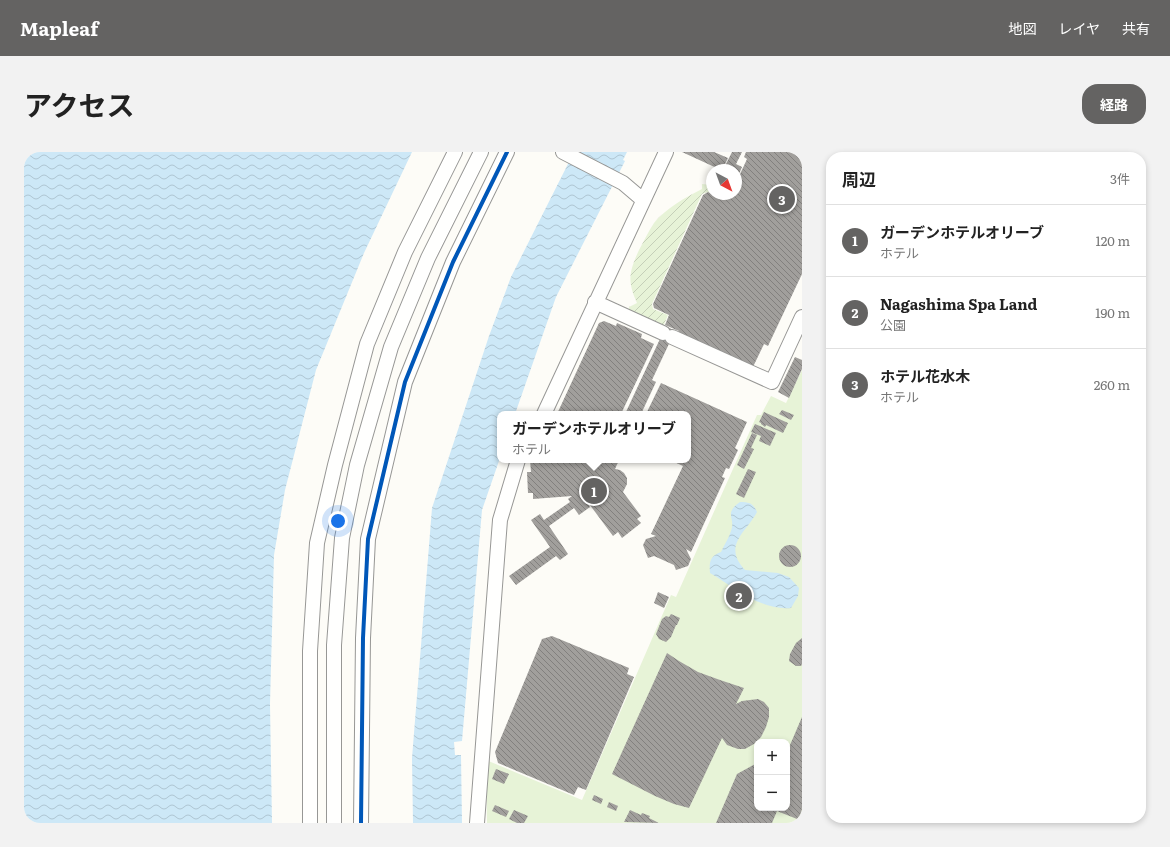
<!DOCTYPE html>
<html lang="ja">
<meta charset="utf-8">
<style>
body{margin:0;font-family:Literata,"Noto Sans JP",serif;background:#f2f2f2;color:#222}
.controls{position:absolute;right:12px;bottom:12px;display:grid;overflow:hidden;border-radius:8px;box-shadow:0 2px 6px #0003}
.controls button{width:36px;height:36px;display:grid;place-items:center;padding:0;border:0;border-bottom:1px solid #e0e0e0;background:#fff;color:#222;font:20px sans-serif}
.compass{position:absolute;left:682px;top:12px;width:36px;height:36px;border-radius:50%;background:#fff;box-shadow:0 2px 6px #0003;rotate:139deg}
.you{position:absolute;left:314px;top:369px;width:14px;height:14px;margin:-10px;border:3px solid #fff;border-radius:50%;background:#1a73e8;box-shadow:0 0 0 6px #1a73e833}
.badge{display:grid;place-items:center;width:26px;height:26px;border-radius:50%;background:#646362;color:#fff;font-size:13px;font-weight:700}
.pin{position:absolute;translate:-50% -50%;border:2px solid #fff;box-shadow:0 1px 4px #0006}
.popup{position:absolute;left:473px;top:259px;width:194px;height:52px;box-sizing:border-box;display:grid;place-content:center;border-radius:8px;background:#fff;filter:drop-shadow(0 1px 3px #0005);font-size:13px;white-space:nowrap;color:#767676}
.popup b{font-size:15px;color:#222}
.popup::after{content:'';position:absolute;left:50%;top:100%;margin-left:-8px;border:8px solid transparent;border-top-color:#fff}
.list{margin:0;padding:0;list-style:none}
h2{display:flex;justify-content:space-between;align-items:center;height:52px;margin:0;padding:0 16px;font-size:17px}
h2 small{font-size:13px;font-weight:400;color:#767676}
.list li{display:grid;grid-template-columns:26px 1fr auto;gap:12px;align-items:center;box-sizing:border-box;height:72px;padding:0 16px;border-top:1px solid #e0e0e0}
.list b{display:block;font-size:15px;white-space:nowrap}
.list p{margin:0;font-size:13px;white-space:nowrap;color:#767676}
.list em{font-size:13px;font-style:normal;color:#767676}
.map{position:relative;flex:none;width:778px;height:671px;overflow:hidden;border-radius:16px}
header{display:flex;align-items:center;gap:24px;box-sizing:border-box;height:56px;padding:0 20px;background:#646362;color:#fff}
header strong{font-size:19px}
nav{display:flex;gap:22px;margin-inline-start:auto;font-size:14px}
.intro{display:flex;align-items:center;justify-content:space-between;box-sizing:border-box;height:96px;padding:0 24px}
h1{margin:0;font-size:28px}
.button{padding:10px 18px;border-radius:16px;background:#646362;color:#fff;font-size:14px;font-weight:700}
main{display:flex;gap:24px;padding:0 24px}
aside{flex:1;background:#fff;border-radius:16px;box-shadow:0 2px 6px #0003}
.map>svg:first-child{display:block}
</style>
<header>
<strong>Mapleaf</strong>
<nav><a>地図</a><a>レイヤ</a><a>共有</a></nav>
</header>
<div class="intro"><h1>アクセス</h1><a class="button">経路</a></div>
<main>
<div class="map">
<svg width="778" height="671" viewBox="0 0 778 671">
<defs>
<pattern id="garden-furrows" width="10" height="10" patternUnits="userSpaceOnUse"><rect width="10" height="10" fill="#e7f3d7"/><path d="M-1 1l2-2M0 10L10 0M9 11l2-2" fill="none" stroke="#c5cfb8"/></pattern>
<pattern id="water-waves" width="16" height="10" patternUnits="userSpaceOnUse"><rect width="16" height="10" fill="#cde8f7"/><path d="M0 5q4-4 8 0t8 0" fill="none" stroke="#afc6d3"/></pattern>
<pattern id="building-back-hatch" width="6" height="6" patternUnits="userSpaceOnUse"><rect width="6" height="6" fill="#a19f9c"/><path d="M-1 5l2 2M0 0l6 6M5-1l2 2" fill="none" stroke="#82807e"/></pattern>
</defs>
<rect width="100%" height="100%" fill="#fdfcf7"/>
<path fill="#e7f3d7" fill-rule="evenodd" d="M778 218V671H463L462 608 558 648 647 443 652 445 733 263H737L747 244 762 251ZM733 590H763V656H733Z"/>
<path fill="url(#garden-furrows)" d="M678 32 688 33V41L684 40 678 42 628 152 629 157 644 163 639 175 605 158V155L613 151C603 129 605 120 615 98 620 89 624 80 630 71 641 57 662 45 678 37Z"/>
<path fill="url(#water-waves)" d="M0 0H388L340 101 292 218 261 338 250 403 246 552 248 671H0Z
M550 0H603L599 8 601 9 532 145 491 262H476V306L458 358 438 589 430 590 431 603H437L438 671H389L388 606 408 356 465 184 487 125Z
M716 350C725 350 729 351 733 360 722 381 698 393 721 418L754 421 765 425 775 436 774 444 767 456C737 459 710 435 686 421 685 410 686 404 697 400 700 393 705 386 707 379 712 365 699 362 716 350Z"/>
<path fill="url(#building-back-hatch)" d="M658 0H690L704 6 698 18H697Z
M708 0H718L712 12 718 15 714 24 712 23V18H699Z
M722 0H778V122L744 194 740 192 728 217 653 183 655 179 641 173 645 163 630 156 629 152 679 43 684 40 698 47 700 42H712V31L723 7 720 5Z
M580 169 592 174 593 171 618 182 617 186 630 192 597 262H573V260L572 262H533L575 171Z
M642 174 651 179 628 228 632 230 617 262H601Z
M771 205 778 208V217L765 246 754 240Z
M637 231 723 270 711 296 714 298 705 317 702 316 698 325 701 326 667 400 662 397 667 407 664 414 652 418 650 413 630 404 624 406 619 393 622 387 632 384 627 382 659 314 646 308H664V262H622Z
M758 258 770 263 767 268 755 262Z
M740 260 764 271 759 281 742 273 741 275 737 272V271L735 270Z
M731 272 752 281 746 294 735 289 737 284 727 280Z
M728 281 733 283 727 296 730 297 720 317 713 313Z
M506 308H595L591 317 596 318 600 321 603 326V332L599 340 617 364 613 367 617 371 598 386 594 380 589 384 560 345 566 355 555 363 550 356 525 374 544 402 536 408 532 404 492 433 485 424 526 395 507 368 516 362 520 368 546 350 544 347 548 344 509 347V341H504L503 320H507Z
M724 317 732 320 720 346 712 342Z
M755 404a11 11 0 1 1 22 0a11 11 0 1 1-22 0Z
M634 440 645 445 640 456 630 451Z
M647 462 656 466 653 473H652L647 485 642 490 635 487 632 482 638 467 642 464 645 465Z
M528 484 605 516 603 522 610 525 562 638 554 635 550 643 474 611 471 600 518 487Z
M778 486V512L777 514H772L765 509 766 502 772 491Z
M643 501 655 509 674 520 696 528 720 536 712 552 718 549 734 547 740 550 745 556V565L742 575 737 585 730 592 721 597H714L703 593 698 586 665 656 650 652 631 644 588 622Z
M778 565V669L753 659 748 671H692L713 622 733 611V656H763V600Z
M472 617 485 622 480 632 468 627Z
M570 643 579 647 577 652 568 648Z
M585 650 594 654 592 659 583 655Z
M471 653 485 659 482 665 468 659Z
M490 658 504 664 500 671H493L485 667Z
M606 658 617 663 618 661 626 664 625 666 635 671 600 670Z"/>
<g fill="none" stroke-linecap="round" stroke-linejoin="round">
<defs>
<path id="minor" d="M539 0 599 31 619 48
M571 150 639 181
M648 185 748 230 778 165
M520 262 642 0
M286 671V499L293 391 311 313 343 192 381 100 431 0
M310 671V493L318 386 333 313 367 195 404 106 457 0
M337 671 339 486 344 387 381 230 429 110 483 0
M453 671 476 368 494 308"/>
</defs>
<use href="#minor" stroke="#979795" stroke-width="16"/>
<use href="#minor" stroke="#fffffe" stroke-width="14"/>
<defs>
<path id="cycleway" d="M337 671 339 486 344 387 381 230 429 110 483 0"/>
</defs>
<use href="#cycleway" stroke="#fff" stroke-width="6"/>
<use href="#cycleway" stroke="#0057b8" stroke-width="4"/>
</g>
</svg>
<div class="controls">
<button>+</button>
<button>−</button>
</div>
<svg class="compass" viewBox="-18 -18 36 36"><path d="M0-13l5 13h-10z" fill="#e53935"/><path d="M0 13l5-13h-10z" fill="#767676"/></svg>
<div class="you"></div>
<div class="pin badge" style="left:570px;top:339px">1</div>
<div class="popup"><b>ガーデンホテルオリーブ</b>ホテル</div>
<div class="pin badge" style="left:715px;top:444px">2</div>
<div class="pin badge" style="left:758px;top:47px">3</div>
</div>
<aside>
<h2>周辺<small>3件</small></h2>
<ul class="list">
<li><span class="badge">1</span><div><b>ガーデンホテルオリーブ</b><p>ホテル</p></div><em>120 m</em></li>
<li><span class="badge">2</span><div><b>Nagashima Spa Land</b><p>公園</p></div><em>190 m</em></li>
<li><span class="badge">3</span><div><b>ホテル花水木</b><p>ホテル</p></div><em>260 m</em></li>
</ul>
</aside>
</main>
